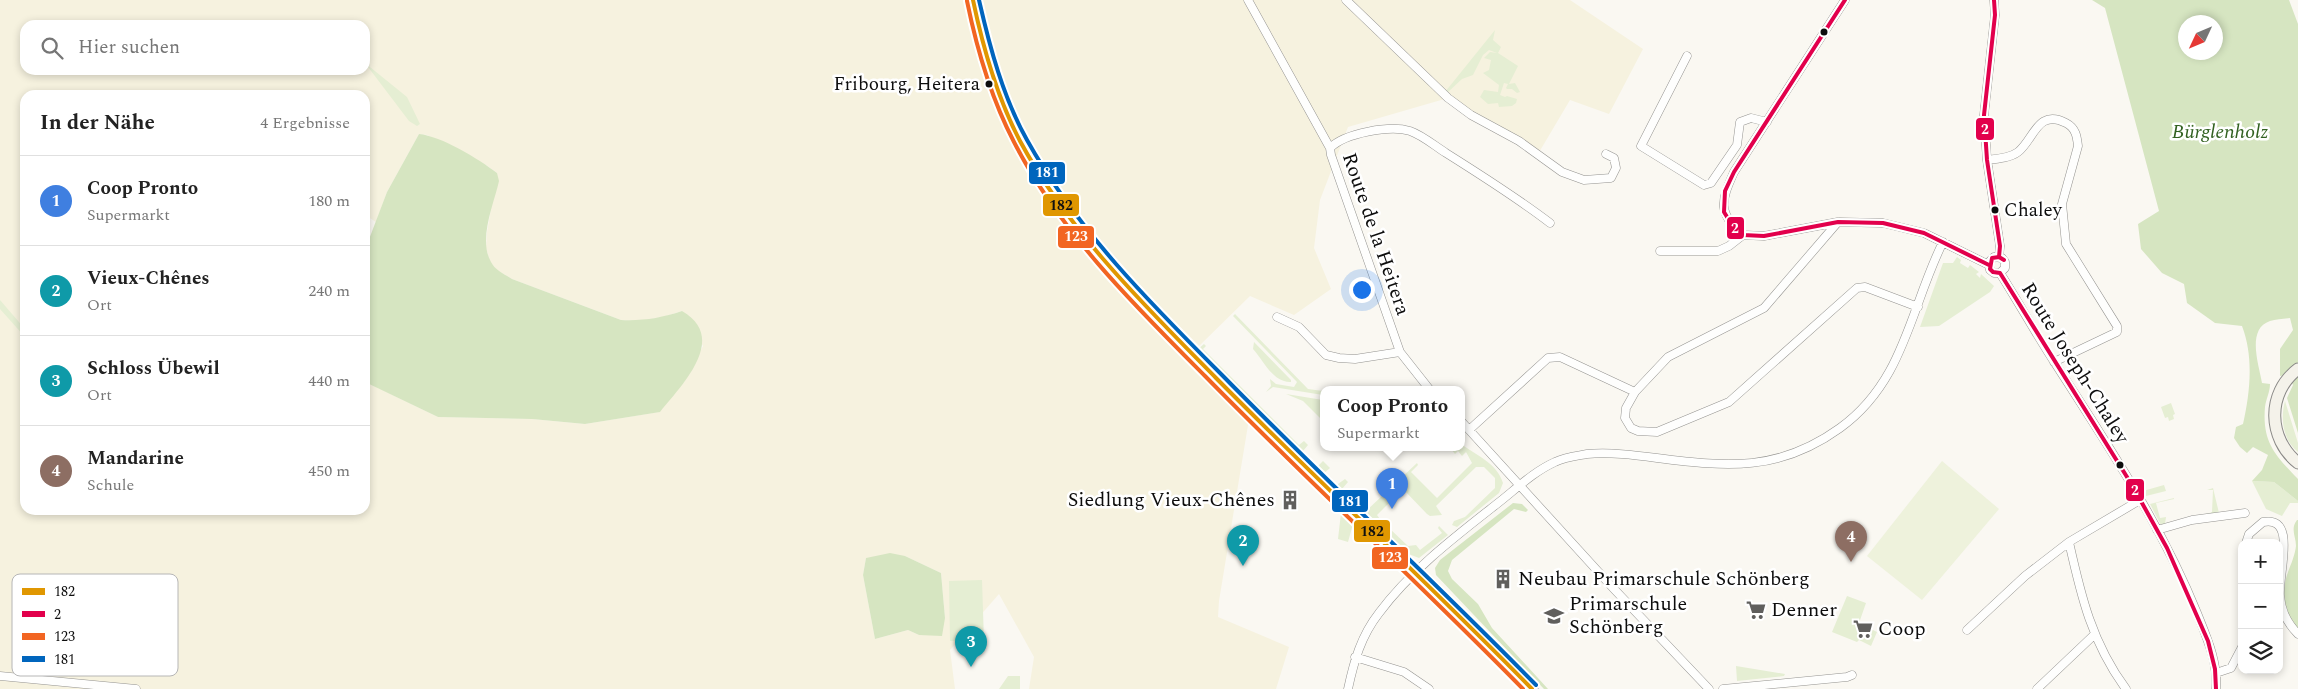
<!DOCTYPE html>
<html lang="de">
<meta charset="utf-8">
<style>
body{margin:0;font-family:Spectral,serif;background:#f6f6f6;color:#222}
.controls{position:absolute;right:15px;bottom:15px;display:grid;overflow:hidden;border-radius:10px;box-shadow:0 2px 8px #0003}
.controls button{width:45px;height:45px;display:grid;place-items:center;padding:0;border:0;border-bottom:1px solid #e0e0e0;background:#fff;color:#222;font:25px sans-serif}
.compass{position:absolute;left:2178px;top:15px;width:45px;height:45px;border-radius:50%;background:#fff;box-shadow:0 2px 8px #0003;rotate:226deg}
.you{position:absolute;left:1361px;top:289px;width:18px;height:18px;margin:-12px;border:4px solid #fff;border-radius:50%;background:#1a73e8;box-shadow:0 0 0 8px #1a73e833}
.badge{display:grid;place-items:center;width:32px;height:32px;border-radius:50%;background:#605f5d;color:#fff;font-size:16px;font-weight:700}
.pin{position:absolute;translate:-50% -41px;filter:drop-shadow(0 1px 2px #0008)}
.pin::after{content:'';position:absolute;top:26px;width:18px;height:15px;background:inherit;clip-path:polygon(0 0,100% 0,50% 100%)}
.popup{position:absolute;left:1320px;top:386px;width:145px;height:65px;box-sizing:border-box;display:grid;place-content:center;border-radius:10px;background:#fff;filter:drop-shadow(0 1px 4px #0005);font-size:16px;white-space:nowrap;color:#767676}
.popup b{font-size:19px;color:#222}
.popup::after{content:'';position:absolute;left:50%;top:100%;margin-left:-10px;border:10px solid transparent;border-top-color:#fff}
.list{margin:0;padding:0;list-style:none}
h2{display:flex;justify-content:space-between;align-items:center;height:65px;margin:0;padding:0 20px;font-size:21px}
h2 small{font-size:16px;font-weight:400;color:#767676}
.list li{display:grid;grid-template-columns:32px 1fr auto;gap:15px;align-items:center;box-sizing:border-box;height:90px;padding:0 20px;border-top:1px solid #e0e0e0}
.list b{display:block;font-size:19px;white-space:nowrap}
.list p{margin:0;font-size:16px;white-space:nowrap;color:#767676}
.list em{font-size:16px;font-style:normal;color:#767676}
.icon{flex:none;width:28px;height:28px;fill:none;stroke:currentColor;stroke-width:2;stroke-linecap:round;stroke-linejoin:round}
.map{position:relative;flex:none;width:2298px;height:689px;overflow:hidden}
.search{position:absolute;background:#fff;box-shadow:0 2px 8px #0003;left:20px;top:20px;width:350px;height:55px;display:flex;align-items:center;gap:12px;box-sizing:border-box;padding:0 18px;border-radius:15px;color:#767676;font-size:19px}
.panel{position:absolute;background:#fff;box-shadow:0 2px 8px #0003;left:20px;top:90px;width:350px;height:425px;border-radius:15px}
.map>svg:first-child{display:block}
</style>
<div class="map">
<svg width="2298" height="689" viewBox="0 0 2298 689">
<rect width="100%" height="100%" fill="#faf8f2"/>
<path fill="#f6f2df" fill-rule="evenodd" d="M0 0H969L982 62 1005 128 1070 231 1166 336 1249 419 1219 601 1218 617 1289 647 1276 689H1029L1034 657 999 594 950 650 955 689H0ZM25 25H365V70H25ZM25 95H365V215L376 222 387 192 419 134 427 135 486 165 497 173 487 232 486 248 490 262 498 271 512 279 621 320 640 321 663 317 682 311 703 346 684 382 659 412 585 424 532 419 438 417 366 382 365 510H25ZM905 556 941 573 945 618 919 635 908 630 875 639 863 575 866 558Z
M980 0H1570L1643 49 1609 114 1570 100 1538 154 1448 98 1348 127 1320 200 1314 248 1331 289 1294 315 1250 296 1197 348 1102 245 1044 169 1019 124 1002 85Z"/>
<path fill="#e5eed3" d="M1495 30 1493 40 1501 47 1498 53 1518 66 1509 84 1515 83 1520 92 1517 93 1512 89H1507L1506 88 1508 84 1504 83 1500 95 1505 97 1507 96 1517 99 1516 103 1512 106 1499 107 1498 103 1488 104 1480 97 1484 90 1498 92 1499 85 1483 73 1489 70 1491 60 1484 58 1490 52 1497 53 1489 50 1483 55 1473 75 1462 79 1447 93 1445 92Z
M365 63 407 97 420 124 417 126 409 121Z
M1957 257 1961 260 1960 263 1968 268 1970 265 1979 272 1976 274 1980 278 1981 274 1994 286 1990 292 1939 326 1920 327 1943 263H1953Z
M0 300 25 329V337L0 309Z
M1235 314 1308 389 1323 391V395L1273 387 1266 392 1271 386 1270 379 1276 384 1294 387 1297 382 1233 316Z
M1254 342 1291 380V382C1273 383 1264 361 1253 349Z
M1204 344 1206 346 1203 349 1299 445 1304 441 1308 445 1303 451 1318 466 1323 461 1330 468 1323 474 1258 408 1248 401 1197 350Z
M1286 394 1323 400V421L1303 401Z
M2285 401 2298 443V452C2283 440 2280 419 2285 401Z
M2171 403 2175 414 2173 415 2174 419 2169 421 2168 417 2165 418 2161 407Z
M1461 444C1476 455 1497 463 1503 483L1499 493 1457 527 1452 525 1454 521 1465 517 1495 488V478L1484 467H1476L1436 506 1442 515 1430 516 1427 514 1403 489 1377 515 1382 522 1375 524 1338 488V484L1345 479 1348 482 1342 489 1365 512 1417 463 1418 465 1411 472 1437 498 1472 463 1466 452 1462 456 1458 451 1455 454 1451 449 1461 448Z
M2252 481 2274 482 2298 501V503H2290L2282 516 2266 509Z
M2164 485 2166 491 2146 496 2143 491Z
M2213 488 2219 513 2200 516 2212 512 2213 490H2207Z
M2174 498V499L2156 503 2160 518 2166 517 2165 524 2161 525 2150 504Z
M1341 513 1353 524 1348 542 1338 539Z
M1439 526 1448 535 1419 558 1406 553 1380 528H1389L1408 546 1416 545 1420 550 1442 533 1438 528Z
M982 580 984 641H950L949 581Z
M1847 596 1866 603 1859 623 1877 632 1871 646 1859 640 1857 642 1832 632Z
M1736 666 1785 674 1784 676 1737 681Z
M1008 676H1020V689H999Z"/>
<path fill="#d6e5c1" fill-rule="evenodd" d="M2092 0H2289L2298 24V362L2286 375 2280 376V349L2293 330 2290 318C2284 319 2276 319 2270 321 2246 329 2259 365 2262 383L2270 384C2270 392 2266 399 2265 407 2262 442 2275 455 2298 479V501L2274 482 2252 481 2262 470 2268 455 2253 447 2247 453 2240 447 2234 438 2236 427 2243 424C2250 393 2254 357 2242 326L2215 323 2187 303 2184 284 2162 273 2141 249 2138 224 2159 211 2105 8ZM2186 22H2216V52H2186Z
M419 134C441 136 479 159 497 173L499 181C494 204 478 239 491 262 495 270 504 274 512 279L621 320C643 321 661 318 682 311 729 338 682 385 660 412L585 424 532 419 438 417 365 382V240L368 242 387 192Z
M2298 372V433L2287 398 2293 385 2291 381Z
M1513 503 1522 504 1528 510 1526 512 1514 509 1452 560 1448 571 1452 579 1478 604 1492 628 1548 689H1544L1436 575 1435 568 1440 560Z
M2297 520H2298V631C2285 611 2280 595 2288 572 2291 564 2295 555 2296 546 2296 536 2290 529 2297 520Z
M890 553 905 556 941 573 945 618 942 636 919 635 908 630 875 639 863 575 866 558Z"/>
<path fill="#eef2dc" d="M1942 461 1999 509 1922 600 1867 556Z"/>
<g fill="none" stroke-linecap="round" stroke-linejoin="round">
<defs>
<path id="minor" d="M1248 0 1330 148
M1346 0 1448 98 1471 115 1519 141 1562 172 1584 180 1611 178 1616 168 1614 158 1606 154
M1994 0 1995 15 1984 115 1987 160 2000 246 1999 257
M1687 56 1641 146 1704 185 1711 183 1737 145 1740 122 1751 118 1767 122
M1987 160C1997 159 2010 158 2018 152 2034 140 2037 108 2066 123 2076 128 2077 137 2078 146L2062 204 2066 244 2117 326V332L2054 362
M1743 235C1717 213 1721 201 1734 172L1845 0
M1660 251H1718L1729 246 1743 235 1764 236 1838 222 1883 223 1924 233 1989 265
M2000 273 2005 268V262L2002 258 1994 257 1989 262 1990 270 1994 273H2000C2019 303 2036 334 2055 363 2107 444 2161 524 2197 613 2207 638 2218 662 2216 689
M1277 317 1299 327 1326 355 1339 358 1355 359 1400 352
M1430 390 1400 352 1331 155 1330 148C1345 133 1390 125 1410 131 1422 135 1435 146 1446 153 1481 175 1516 197 1550 223
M1635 392 1626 408 1625 418 1631 428 1638 431 1657 432 1729 402 1857 288 1865 287 1918 307
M1461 421 1614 589 1709 689
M1469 430 1548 358 1560 357 1635 392 1668 357 1764 308 1838 222
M2157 530 2192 520 2245 513
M2069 542C2081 596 2092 643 2126 689
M2246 543 2249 534 2263 522C2298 515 2278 574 2280 596 2281 611 2288 624 2298 634
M1967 630 2025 576 2069 542 2140 500
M1355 657 1404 672 1429 689
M2216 673 2231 668 2242 647
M0 676 136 689
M1348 689C1354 661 1361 636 1379 613 1411 570 1456 536 1498 503 1516 489 1533 472 1555 462 1565 457 1576 456 1587 454 1610 452 1634 455 1657 458 1728 467 1779 472 1840 428 1905 381 1910 308 1943 242
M1723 689 1847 677 1852 675
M2037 689 2094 635"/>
<path id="secondary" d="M973 0C983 49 997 96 1020 141 1064 225 1134 295 1200 362 1308 473 1424 577 1532 689
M2298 369C2266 393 2268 439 2298 463"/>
</defs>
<use href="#minor" stroke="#949390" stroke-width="9"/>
<use href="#secondary" stroke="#8a8987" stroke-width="13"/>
<use href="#minor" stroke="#fefefd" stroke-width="8"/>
<use href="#secondary" stroke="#f4f2ea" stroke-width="11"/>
<defs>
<path id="bus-1" d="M973 0C983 48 997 97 1020 141 1069 232 1144 305 1216 378 1320 483 1428 583 1532 689"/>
<path id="bus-2" d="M1845 0 1734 172 1725 191 1724 212 1732 225 1743 235 1764 236 1838 222 1883 223 1924 233 1989 265
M1994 0 1995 15 1984 115 1987 160 2000 246 1999 257
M2004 260 1999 257 1992 258 1990 269 1993 272 2000 273 2132 485 2167 548 2208 641 2215 669 2216 689"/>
<path id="bus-3" d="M967 1C977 50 991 98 1014 142 1060 232 1134 305 1205 376 1309 482 1419 583 1523 689"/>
<path id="bus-4" d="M979 0C990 48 1003 97 1027 140 1077 230 1150 303 1222 375 1325 480 1433 580 1536 685"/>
</defs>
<use href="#bus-1" stroke="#fff" stroke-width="8"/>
<use href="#bus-2" stroke="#fff" stroke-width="8"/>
<use href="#bus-3" stroke="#fff" stroke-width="8"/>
<use href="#bus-4" stroke="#fff" stroke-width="8"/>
<use href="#bus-1" stroke="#e09701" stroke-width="4"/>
<use href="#bus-2" stroke="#e2004c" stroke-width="4"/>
<use href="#bus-3" stroke="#f26522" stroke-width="4"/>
<use href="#bus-4" stroke="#0065bd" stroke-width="4"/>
</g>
<defs>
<symbol id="building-bare" viewBox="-9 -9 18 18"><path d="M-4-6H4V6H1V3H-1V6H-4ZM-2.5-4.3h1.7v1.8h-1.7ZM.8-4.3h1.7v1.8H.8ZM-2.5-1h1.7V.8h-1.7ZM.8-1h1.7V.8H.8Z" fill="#605f5d" stroke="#fff" stroke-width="2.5" paint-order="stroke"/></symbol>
<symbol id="supermarket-bare" viewBox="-9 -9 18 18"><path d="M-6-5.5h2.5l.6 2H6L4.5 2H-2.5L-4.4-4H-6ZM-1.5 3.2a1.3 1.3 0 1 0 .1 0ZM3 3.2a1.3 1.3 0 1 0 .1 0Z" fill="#605f5d" stroke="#fff" stroke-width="2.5" paint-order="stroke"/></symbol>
<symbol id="school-bare" viewBox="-9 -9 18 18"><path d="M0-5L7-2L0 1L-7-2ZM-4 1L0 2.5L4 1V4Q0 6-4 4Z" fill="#605f5d" stroke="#fff" stroke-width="2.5" paint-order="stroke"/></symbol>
</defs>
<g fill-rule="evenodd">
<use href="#building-bare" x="1276" y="486" width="28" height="28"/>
<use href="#building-bare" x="1489" y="565" width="28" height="28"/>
<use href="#supermarket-bare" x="1742" y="596" width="28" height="28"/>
<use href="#school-bare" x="1540" y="602" width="28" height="28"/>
<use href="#supermarket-bare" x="1849" y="615" width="28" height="28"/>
</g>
<g fill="#0d0d0d" stroke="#fff" stroke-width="2">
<circle cx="1824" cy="32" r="4.5"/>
<circle cx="989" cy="84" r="4.5"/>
<circle cx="1995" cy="210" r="4.5"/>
<circle cx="2120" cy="465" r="4.5"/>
</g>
<g text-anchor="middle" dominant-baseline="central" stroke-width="5" stroke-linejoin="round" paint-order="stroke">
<g font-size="19" fill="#0d0d0d" stroke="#fff" text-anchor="end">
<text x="980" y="84">Fribourg, Heitera</text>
<text x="2004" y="210" text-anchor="start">Chaley</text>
</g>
<g font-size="20" font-style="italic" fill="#326121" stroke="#fff">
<text x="2220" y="132">Bürglenholz</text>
</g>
<g font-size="20" fill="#0d0d0d" stroke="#fff">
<text transform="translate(1376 234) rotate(71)">Route de la Heitera</text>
<text transform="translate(2075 363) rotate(58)">Route Joseph-Chaley</text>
</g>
<g font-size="20" fill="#0d0d0d" stroke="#fff" text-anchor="start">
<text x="1275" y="500" text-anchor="end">Siedlung Vieux-Chênes</text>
<text x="1518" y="579">Neubau Primarschule Schönberg</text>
<text x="1569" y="604">Primarschule<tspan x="1569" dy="23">Schönberg</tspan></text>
<text x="1771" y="610">Denner</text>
<text x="1878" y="629">Coop</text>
</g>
</g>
<rect x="12" y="574" width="166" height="102" rx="8" fill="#fff" stroke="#b6b6b6" stroke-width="1"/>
<rect x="22" y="588" width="23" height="7" fill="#e09701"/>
<rect x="22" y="611" width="23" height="6" fill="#e2004c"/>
<rect x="22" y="633" width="23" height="7" fill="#f26522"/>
<rect x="22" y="656" width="23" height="6" fill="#0065bd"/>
<g font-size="14" fill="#0d0d0d">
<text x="54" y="596">182</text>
<text x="54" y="619">2</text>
<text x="54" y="641">123</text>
<text x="54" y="664">181</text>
</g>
<g stroke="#fff" stroke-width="2">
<rect x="1975" y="117" width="20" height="24" rx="5" fill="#e2004c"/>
<rect x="1028" y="161" width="38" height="24" rx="5" fill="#0065bd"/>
<rect x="1042" y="193" width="38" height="24" rx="5" fill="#e09701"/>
<rect x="1726" y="216" width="19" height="24" rx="5" fill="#e2004c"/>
<rect x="1057" y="225" width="38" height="24" rx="5" fill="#f26522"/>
<rect x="2125" y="478" width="20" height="24" rx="5" fill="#e2004c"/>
<rect x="1331" y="489" width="38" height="24" rx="5" fill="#0065bd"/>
<rect x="1353" y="519" width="38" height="24" rx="5" fill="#e09701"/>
<rect x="1371" y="546" width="38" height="24" rx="5" fill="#f26522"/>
</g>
<g font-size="14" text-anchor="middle" font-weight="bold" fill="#fff">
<text x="1985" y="134">2</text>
<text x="1047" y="177">181</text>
<text x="1735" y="233">2</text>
<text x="1076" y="241">123</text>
<text x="2135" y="495">2</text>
<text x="1350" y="506">181</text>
<text x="1390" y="562">123</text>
</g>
<g font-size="14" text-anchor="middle" font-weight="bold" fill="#111">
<text x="1061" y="210">182</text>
<text x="1372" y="536">182</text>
</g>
</svg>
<div class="controls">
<button>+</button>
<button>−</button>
<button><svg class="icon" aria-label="layers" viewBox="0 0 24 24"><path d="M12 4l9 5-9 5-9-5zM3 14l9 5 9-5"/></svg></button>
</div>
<svg class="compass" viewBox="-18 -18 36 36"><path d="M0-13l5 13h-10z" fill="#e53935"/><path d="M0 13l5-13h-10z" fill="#767676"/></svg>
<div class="you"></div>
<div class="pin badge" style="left:1392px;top:509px;background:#3f7fe0">1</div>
<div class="popup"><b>Coop Pronto</b>Supermarkt</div>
<div class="pin badge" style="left:1243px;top:566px;background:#0f9aa8">2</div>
<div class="pin badge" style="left:971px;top:667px;background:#0f9aa8">3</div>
<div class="pin badge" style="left:1851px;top:562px;background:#8d6e63">4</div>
<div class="search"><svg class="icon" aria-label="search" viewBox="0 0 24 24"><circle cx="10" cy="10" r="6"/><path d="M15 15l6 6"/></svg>Hier suchen</div>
<section class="panel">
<h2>In der Nähe<small>4 Ergebnisse</small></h2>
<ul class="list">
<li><span class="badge" style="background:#3f7fe0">1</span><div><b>Coop Pronto</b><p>Supermarkt</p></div><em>180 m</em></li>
<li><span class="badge" style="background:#0f9aa8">2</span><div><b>Vieux-Chênes</b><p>Ort</p></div><em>240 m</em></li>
<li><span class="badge" style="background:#0f9aa8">3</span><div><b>Schloss Übewil</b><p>Ort</p></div><em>440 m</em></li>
<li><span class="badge" style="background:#8d6e63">4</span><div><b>Mandarine</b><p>Schule</p></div><em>450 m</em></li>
</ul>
</section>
</div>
